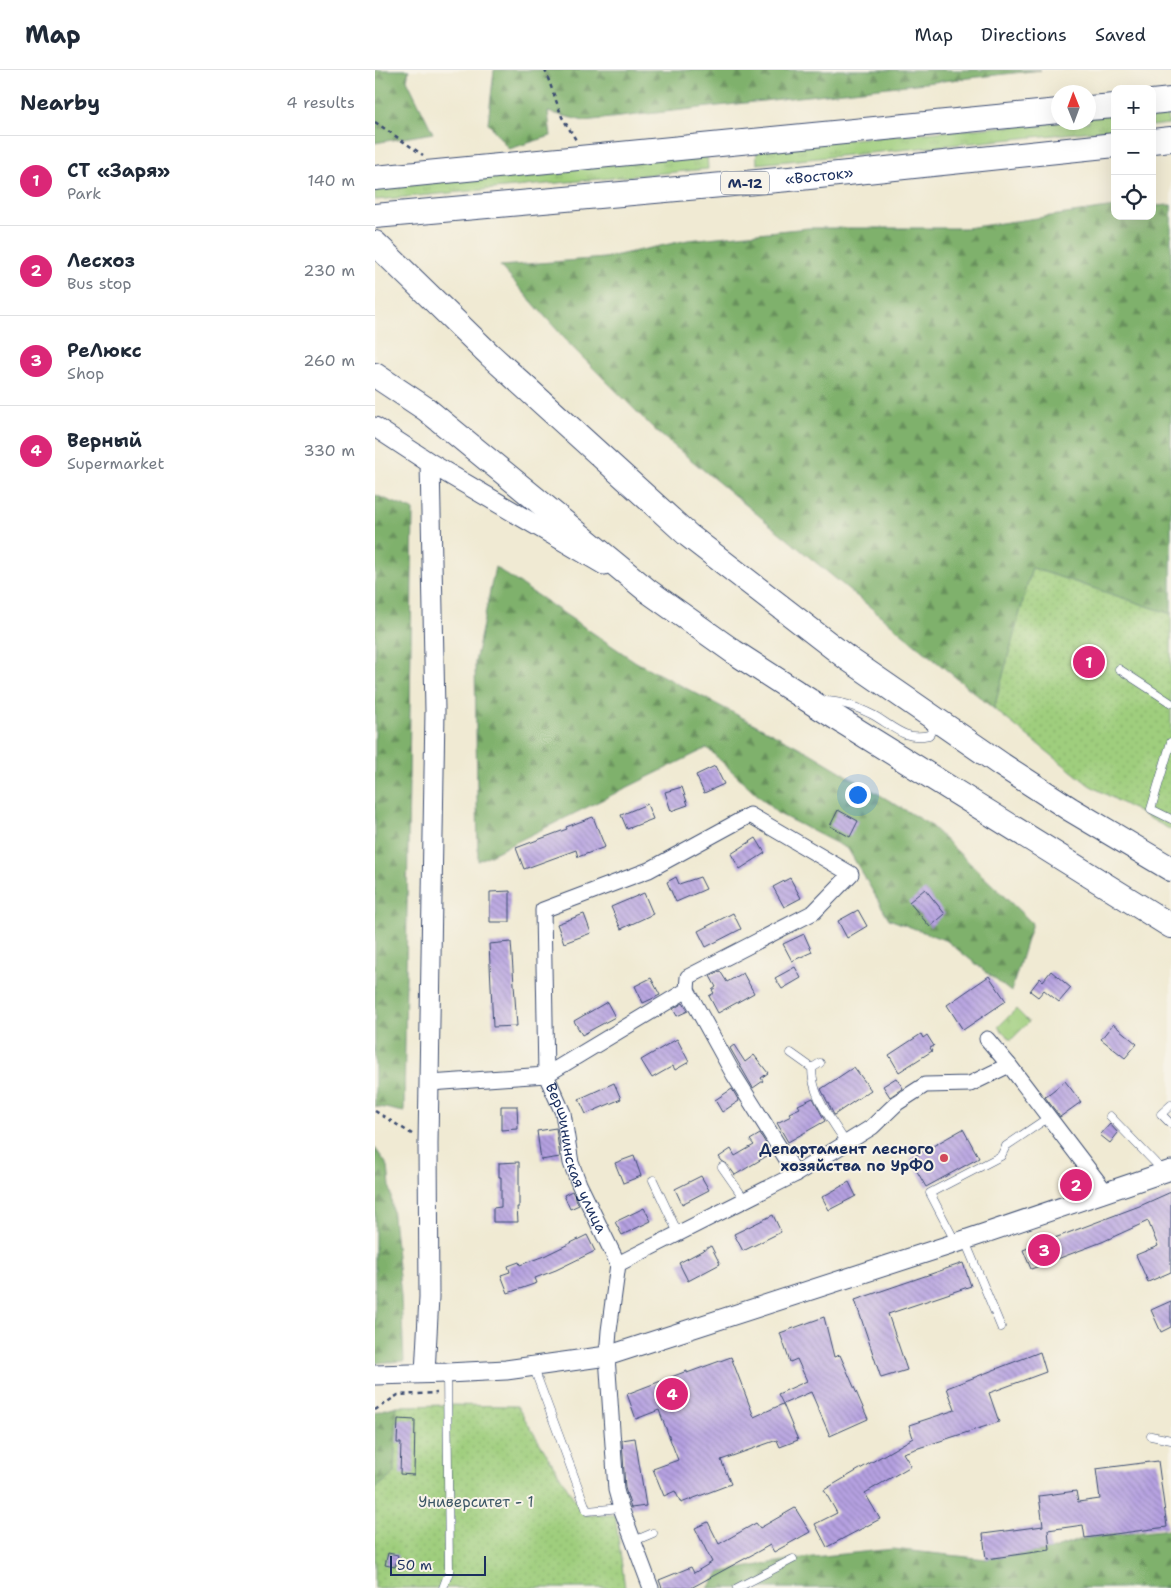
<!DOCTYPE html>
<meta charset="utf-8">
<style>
body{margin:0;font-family:"Shantell Sans",sans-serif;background:#f6f6f7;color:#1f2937}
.controls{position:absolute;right:15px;top:15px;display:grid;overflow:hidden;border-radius:10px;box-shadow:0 5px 20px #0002}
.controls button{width:45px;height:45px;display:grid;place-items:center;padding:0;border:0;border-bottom:1px solid #e0e1e3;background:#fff;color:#1f2937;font:25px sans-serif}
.compass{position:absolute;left:676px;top:15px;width:45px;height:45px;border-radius:50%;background:#fff;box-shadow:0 5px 20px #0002;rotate:359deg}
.scale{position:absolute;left:15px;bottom:12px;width:96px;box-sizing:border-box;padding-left:5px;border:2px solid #1b2f5e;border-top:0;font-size:14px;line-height:18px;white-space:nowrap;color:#1b2f5e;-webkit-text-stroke:4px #f7f3e8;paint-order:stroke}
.you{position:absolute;left:482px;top:724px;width:18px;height:18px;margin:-12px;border:4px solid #fff;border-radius:50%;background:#1a73e8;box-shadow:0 0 0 8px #1a73e833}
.badge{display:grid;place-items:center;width:32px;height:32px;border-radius:50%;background:#db2777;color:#fff;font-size:16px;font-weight:700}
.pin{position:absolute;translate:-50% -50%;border:2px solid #fff;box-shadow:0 1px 5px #0006}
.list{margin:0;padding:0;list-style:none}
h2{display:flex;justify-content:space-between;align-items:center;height:65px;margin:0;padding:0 20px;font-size:21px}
h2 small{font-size:16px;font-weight:400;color:#747a83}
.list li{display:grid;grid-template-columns:32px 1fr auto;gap:15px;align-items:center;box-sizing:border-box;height:90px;padding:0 20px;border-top:1px solid #e0e1e3}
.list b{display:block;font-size:19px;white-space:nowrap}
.list p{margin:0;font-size:16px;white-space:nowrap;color:#747a83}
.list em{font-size:16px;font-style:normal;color:#747a83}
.icon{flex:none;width:28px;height:28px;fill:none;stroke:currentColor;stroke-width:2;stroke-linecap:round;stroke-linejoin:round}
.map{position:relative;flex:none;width:796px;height:1518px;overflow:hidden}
header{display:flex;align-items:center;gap:30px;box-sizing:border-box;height:70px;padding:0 25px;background:#fff;border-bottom:1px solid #e0e1e3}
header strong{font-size:24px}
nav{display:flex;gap:28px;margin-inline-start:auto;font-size:18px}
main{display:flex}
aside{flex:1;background:#fff}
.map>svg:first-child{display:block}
</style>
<header>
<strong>Map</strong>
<nav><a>Map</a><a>Directions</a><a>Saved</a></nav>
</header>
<main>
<aside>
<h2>Nearby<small>4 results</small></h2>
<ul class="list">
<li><span class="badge">1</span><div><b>СТ «Заря»</b><p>Park</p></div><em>140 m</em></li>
<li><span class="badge">2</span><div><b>Лесхоз</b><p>Bus stop</p></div><em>230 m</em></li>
<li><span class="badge">3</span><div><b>РеЛюкс</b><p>Shop</p></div><em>260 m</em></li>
<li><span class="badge">4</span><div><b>Верный</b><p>Supermarket</p></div><em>330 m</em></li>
</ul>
</aside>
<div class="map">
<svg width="796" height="1518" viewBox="0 0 796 1518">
<defs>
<pattern id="grass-tufts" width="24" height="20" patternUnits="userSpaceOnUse" patternTransform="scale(1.25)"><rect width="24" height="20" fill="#9fce7d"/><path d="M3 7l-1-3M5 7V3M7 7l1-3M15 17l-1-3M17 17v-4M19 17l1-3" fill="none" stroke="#88b16e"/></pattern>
<pattern id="forest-firs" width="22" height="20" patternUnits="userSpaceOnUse" patternTransform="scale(1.25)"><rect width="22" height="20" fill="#7fb16c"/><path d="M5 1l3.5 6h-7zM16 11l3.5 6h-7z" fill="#67905c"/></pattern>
<pattern id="park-crowns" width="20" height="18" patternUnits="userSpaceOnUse" patternTransform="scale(1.25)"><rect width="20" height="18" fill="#9fce7d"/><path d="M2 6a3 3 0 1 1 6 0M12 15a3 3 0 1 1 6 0" fill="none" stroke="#88b16e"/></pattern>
<pattern id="garden-dots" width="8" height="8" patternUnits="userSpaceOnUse" patternTransform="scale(1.25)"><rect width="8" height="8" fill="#9fce7d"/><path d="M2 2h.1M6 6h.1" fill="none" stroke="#88b16e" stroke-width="1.8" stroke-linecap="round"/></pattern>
<pattern id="building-back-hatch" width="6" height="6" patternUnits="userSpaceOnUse" patternTransform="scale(1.25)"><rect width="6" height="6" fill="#b6a1e1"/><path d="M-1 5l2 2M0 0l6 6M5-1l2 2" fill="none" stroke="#9384ba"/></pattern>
</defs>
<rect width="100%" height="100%" fill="#f7f3e8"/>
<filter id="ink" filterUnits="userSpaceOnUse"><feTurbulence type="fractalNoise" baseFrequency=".02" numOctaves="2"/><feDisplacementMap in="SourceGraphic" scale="10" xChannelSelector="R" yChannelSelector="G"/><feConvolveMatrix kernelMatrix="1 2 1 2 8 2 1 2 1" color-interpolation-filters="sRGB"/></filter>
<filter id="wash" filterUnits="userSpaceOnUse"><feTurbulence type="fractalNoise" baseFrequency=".0096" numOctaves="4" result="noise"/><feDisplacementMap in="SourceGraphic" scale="20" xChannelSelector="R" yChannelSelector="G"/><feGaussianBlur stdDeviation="1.12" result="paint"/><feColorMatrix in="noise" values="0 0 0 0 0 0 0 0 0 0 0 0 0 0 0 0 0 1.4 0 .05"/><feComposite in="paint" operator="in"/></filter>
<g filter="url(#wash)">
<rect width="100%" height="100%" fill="#f0ead3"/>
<path fill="url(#grass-tufts)" stroke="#5d7e6e" d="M792 37 794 54 777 56V38Z
M740 42V59L382 94 381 77 684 52H714V44Z
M332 82 333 99 0 130V115Z"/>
<path fill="url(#forest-firs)" stroke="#4d7065" d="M0 0H34L32 10 58 63 0 73Z
M119 0H666L209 51 173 42 176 66 134 79 113 53Z
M796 135V544L657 498 619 639 281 361 199 279 125 196 229 188 313 170 433 158H591L740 137V146H777V136Z
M0 425 38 440 29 1042 0 1036Z
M120 497 261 592 435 683 555 755 657 853 636 922 572 871 514 849 473 779 402 743 332 678 103 791 100 592Z
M0 1078 13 1096 26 1226 29 1291 0 1293Z
M22 1336 19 1404 0 1419V1342Z
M796 1459V1518H333L346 1502 418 1489 518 1479 611 1489 675 1480 710 1468Z"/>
<path fill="url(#park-crowns)" stroke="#5d7e6e" d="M641 939 654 952 636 970 623 957Z"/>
<path fill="url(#garden-dots)" stroke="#5d7e6e" d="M657 498 796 544V760L714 715 619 639Z
M73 1335 142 1336 209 1445H240L250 1518H0V1419L19 1404 22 1336Z"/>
<g id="blocks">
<path fill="url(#building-back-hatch)" d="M340 696 349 714 329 723 321 705Z
M307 717 313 735 296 741 290 722Z
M272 734 278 749 252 759 246 745Z
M463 740 483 751 475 767 455 756Z
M218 747 230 777 203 787 201 780 149 799 141 778 192 759 191 757Z
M381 768 390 783 365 799 356 784Z
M301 807 304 814 325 807 331 819 301 832 292 812Z
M415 808 426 828 409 837 398 817Z
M550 819 570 844 555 857 534 832Z
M135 821V852H115V822Z
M269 823 278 844 246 859 236 837Z
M483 840 492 856 472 868 463 851Z
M358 843 366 859 331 877 323 861Z
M209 844 216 863 189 873 182 854Z
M429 864 437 882 417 891 408 874Z
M136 872 142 956 118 957 114 874Z
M420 897 426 908 407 919 400 908Z
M345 901 352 912 368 903 379 923 343 943 334 926 339 923 337 920 341 917 335 906Z
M676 901 696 918 684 932 669 920 663 927 655 921 665 908 668 911Z
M614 906 631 931 588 960 572 935Z
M276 908 285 925 268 933 260 916Z
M232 932 240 947 207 965 199 951Z
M308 933 313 941 302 946 298 939Z
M738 954 762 974 750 988 726 969Z
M546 964 548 968 552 965 559 976 555 978 557 981 524 1002 514 985Z
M302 969 314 992 300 1000 298 996 277 1008 266 990Z
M359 975 370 992 379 985 393 1003 386 1008 388 1011 378 1018 355 978Z
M479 997 496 1020 459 1045 446 1019Z
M521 1008 528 1018 515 1027 508 1016Z
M690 1011 706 1032 685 1047 670 1027Z
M239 1013 246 1029 211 1044 204 1029Z
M357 1019 364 1031 347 1042 340 1030Z
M438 1028 450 1051 413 1072 402 1053 416 1046 414 1043 425 1038 423 1035Z
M126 1036H142L143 1059 126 1060Z
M735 1054 743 1063 735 1073 725 1065Z
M181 1058 185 1087 166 1090 162 1061Z
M588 1059 604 1088 551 1117 535 1089Z
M385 1064 397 1083 360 1105 352 1094 347 1091 344 1087 356 1079 360 1086 379 1075 375 1070Z
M259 1086 266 1106 248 1113 240 1093Z
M144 1092V1137H142L143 1152H118V1138L126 1137V1107H124V1093Z
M326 1106 334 1120 307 1134 300 1119Z
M474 1112 481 1126 454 1140 447 1127Z
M197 1121 204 1135 195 1139 189 1125Z
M796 1122V1202L773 1212 761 1185 783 1176 773 1151 727 1172 656 1199 648 1180 767 1135Z
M269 1138 276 1151 247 1165 240 1152Z
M398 1145 406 1162 368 1181 359 1164Z
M212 1165 220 1181 181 1200 160 1208 162 1213 133 1223 126 1205 135 1202 133 1196 144 1192 145 1195 169 1186Z
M336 1176 345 1194 313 1211 304 1193Z
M588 1193 596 1216 513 1244 532 1300 506 1308 480 1230Z
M796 1231V1257L786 1262 776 1240Z
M449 1247 459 1287 465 1285 493 1349 455 1366 436 1322 408 1334 403 1324 432 1311 422 1289 415 1292 405 1263Z
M665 1282 671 1302 614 1323 624 1352 528 1383 536 1396 490 1423 505 1449 452 1477 440 1454 462 1443 449 1420 538 1368 534 1355 580 1340 572 1318Z
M356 1287 379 1347 408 1334 423 1370 405 1377 402 1370 346 1390 356 1414 306 1433 300 1421 289 1426 278 1399 303 1390 284 1340 261 1349 252 1324 312 1301V1303Z
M23 1349 40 1350 39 1405 25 1404 26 1373H22Z
M260 1368 271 1436 256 1438 250 1418 247 1370Z
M783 1391 792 1457 710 1468 708 1455 673 1460 675 1480 611 1489 608 1464 668 1456 664 1426 701 1421 703 1432 725 1429 721 1399Z
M420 1438 435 1462 399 1482 395 1475 316 1518H287L284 1510 316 1497 319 1503 337 1492 320 1458 333 1452 344 1474 381 1453 385 1458Z
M13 1483 23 1485 20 1497 10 1495Z"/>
</g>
</g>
<g filter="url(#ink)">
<use href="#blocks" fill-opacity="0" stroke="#3b4b70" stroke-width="1"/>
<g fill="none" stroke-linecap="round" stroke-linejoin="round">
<defs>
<path id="service" d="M744 599 796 633
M450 631C466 631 484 638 498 645 518 656 529 671 554 665L562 654
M796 672 776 739 796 749
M416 983 437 998
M445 993 437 998C437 1028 456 1048 471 1073
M796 1035 786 1044 796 1054
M735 1046 789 1102
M347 1097 370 1130
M278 1110 303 1163
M590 1171 626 1257
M581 1173 555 1123 626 1086 631 1076 674 1047
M158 1296 212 1441 246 1438
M776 1366 796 1370
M259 1471 278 1463
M68 1518 74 1502 72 1303
M362 1518 418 1489"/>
<g id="minor">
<path d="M312 920 359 1005 421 1104"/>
<path d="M612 969 634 995 730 1121"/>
<path id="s1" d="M55 1013 171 1005 312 920 313 907 439 842 476 804 375 745 274 800 168 840 171 1005 188 1043 196 1093 204 1114 243 1194 234 1261 232 1286 241 1420 246 1438 276 1518"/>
<path d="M243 1194 421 1104 497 1057 522 1033 550 1015 595 1014 634 995"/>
</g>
<path id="tertiary" d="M0 357 55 393 229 495
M50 1303 54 1227 53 1074 60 640 55 393
M0 1305 72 1303 131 1300 232 1286 581 1173 796 1100"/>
<g id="primary">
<path d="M777 32 796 30"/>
<path d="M714 38 740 36"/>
<path d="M777 71 796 69"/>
<path d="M0 108 684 41"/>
<path id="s2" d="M0 146 425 108 740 75"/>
<path d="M0 173 115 285 313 465 472 588 627 695 695 739 796 799"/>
<path d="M0 305 51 339 273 521 359 582 441 635 796 856"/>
</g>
</defs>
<use href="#service" stroke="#3b4b70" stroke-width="9"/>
<use href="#minor" stroke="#3b4b70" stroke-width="17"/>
<use href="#tertiary" stroke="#3b4b70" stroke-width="21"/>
<use href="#primary" stroke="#3b4b70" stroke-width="26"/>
<path stroke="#3b4b70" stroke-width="2.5" stroke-dasharray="4 4" stroke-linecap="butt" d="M170 0 187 47 201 70
M0 52 48 85
M0 1041 37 1064
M0 1340 23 1325 62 1323"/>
<use href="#service" stroke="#fff" stroke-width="8"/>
<use href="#minor" stroke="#fff" stroke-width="15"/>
<use href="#tertiary" stroke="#fff" stroke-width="19"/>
<use href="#primary" stroke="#fff" stroke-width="24"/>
</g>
</g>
<circle fill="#d1495b" stroke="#f7f3e8" stroke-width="2" cx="569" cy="1088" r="5"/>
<g text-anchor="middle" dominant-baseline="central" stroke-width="4" stroke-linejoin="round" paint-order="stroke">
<rect fill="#f7f3e8" stroke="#5d6a87" stroke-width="1" x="346" y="101.5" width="48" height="23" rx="4"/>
<g font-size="14" font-weight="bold" fill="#1b2f5e">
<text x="370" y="113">М-12</text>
</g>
<g font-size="15" fill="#1b2f5e" stroke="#f7f3e8">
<text stroke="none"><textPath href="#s2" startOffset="446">«Восток»</textPath></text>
<text stroke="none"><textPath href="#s1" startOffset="1088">Вершининская улица</textPath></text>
</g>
<g font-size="15" font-weight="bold" fill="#1b2f5e" stroke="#f7f3e8" text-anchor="end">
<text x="559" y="1079">Департамент лесного<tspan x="559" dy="17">хозяйства по УрФО</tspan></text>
</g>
<g font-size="15" fill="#3c5766" stroke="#f7f3e8">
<text x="101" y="1432">Университет - 1</text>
</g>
</g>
</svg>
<div class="controls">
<button>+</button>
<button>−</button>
<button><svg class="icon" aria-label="locate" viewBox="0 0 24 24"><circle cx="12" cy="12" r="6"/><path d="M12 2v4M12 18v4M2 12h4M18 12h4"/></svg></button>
</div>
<svg class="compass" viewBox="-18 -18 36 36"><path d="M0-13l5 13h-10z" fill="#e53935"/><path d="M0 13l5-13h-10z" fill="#747a83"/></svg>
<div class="scale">50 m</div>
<div class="you"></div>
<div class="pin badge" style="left:714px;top:592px">1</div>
<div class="pin badge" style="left:701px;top:1115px">2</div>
<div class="pin badge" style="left:669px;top:1180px">3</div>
<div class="pin badge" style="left:297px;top:1324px">4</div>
</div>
</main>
